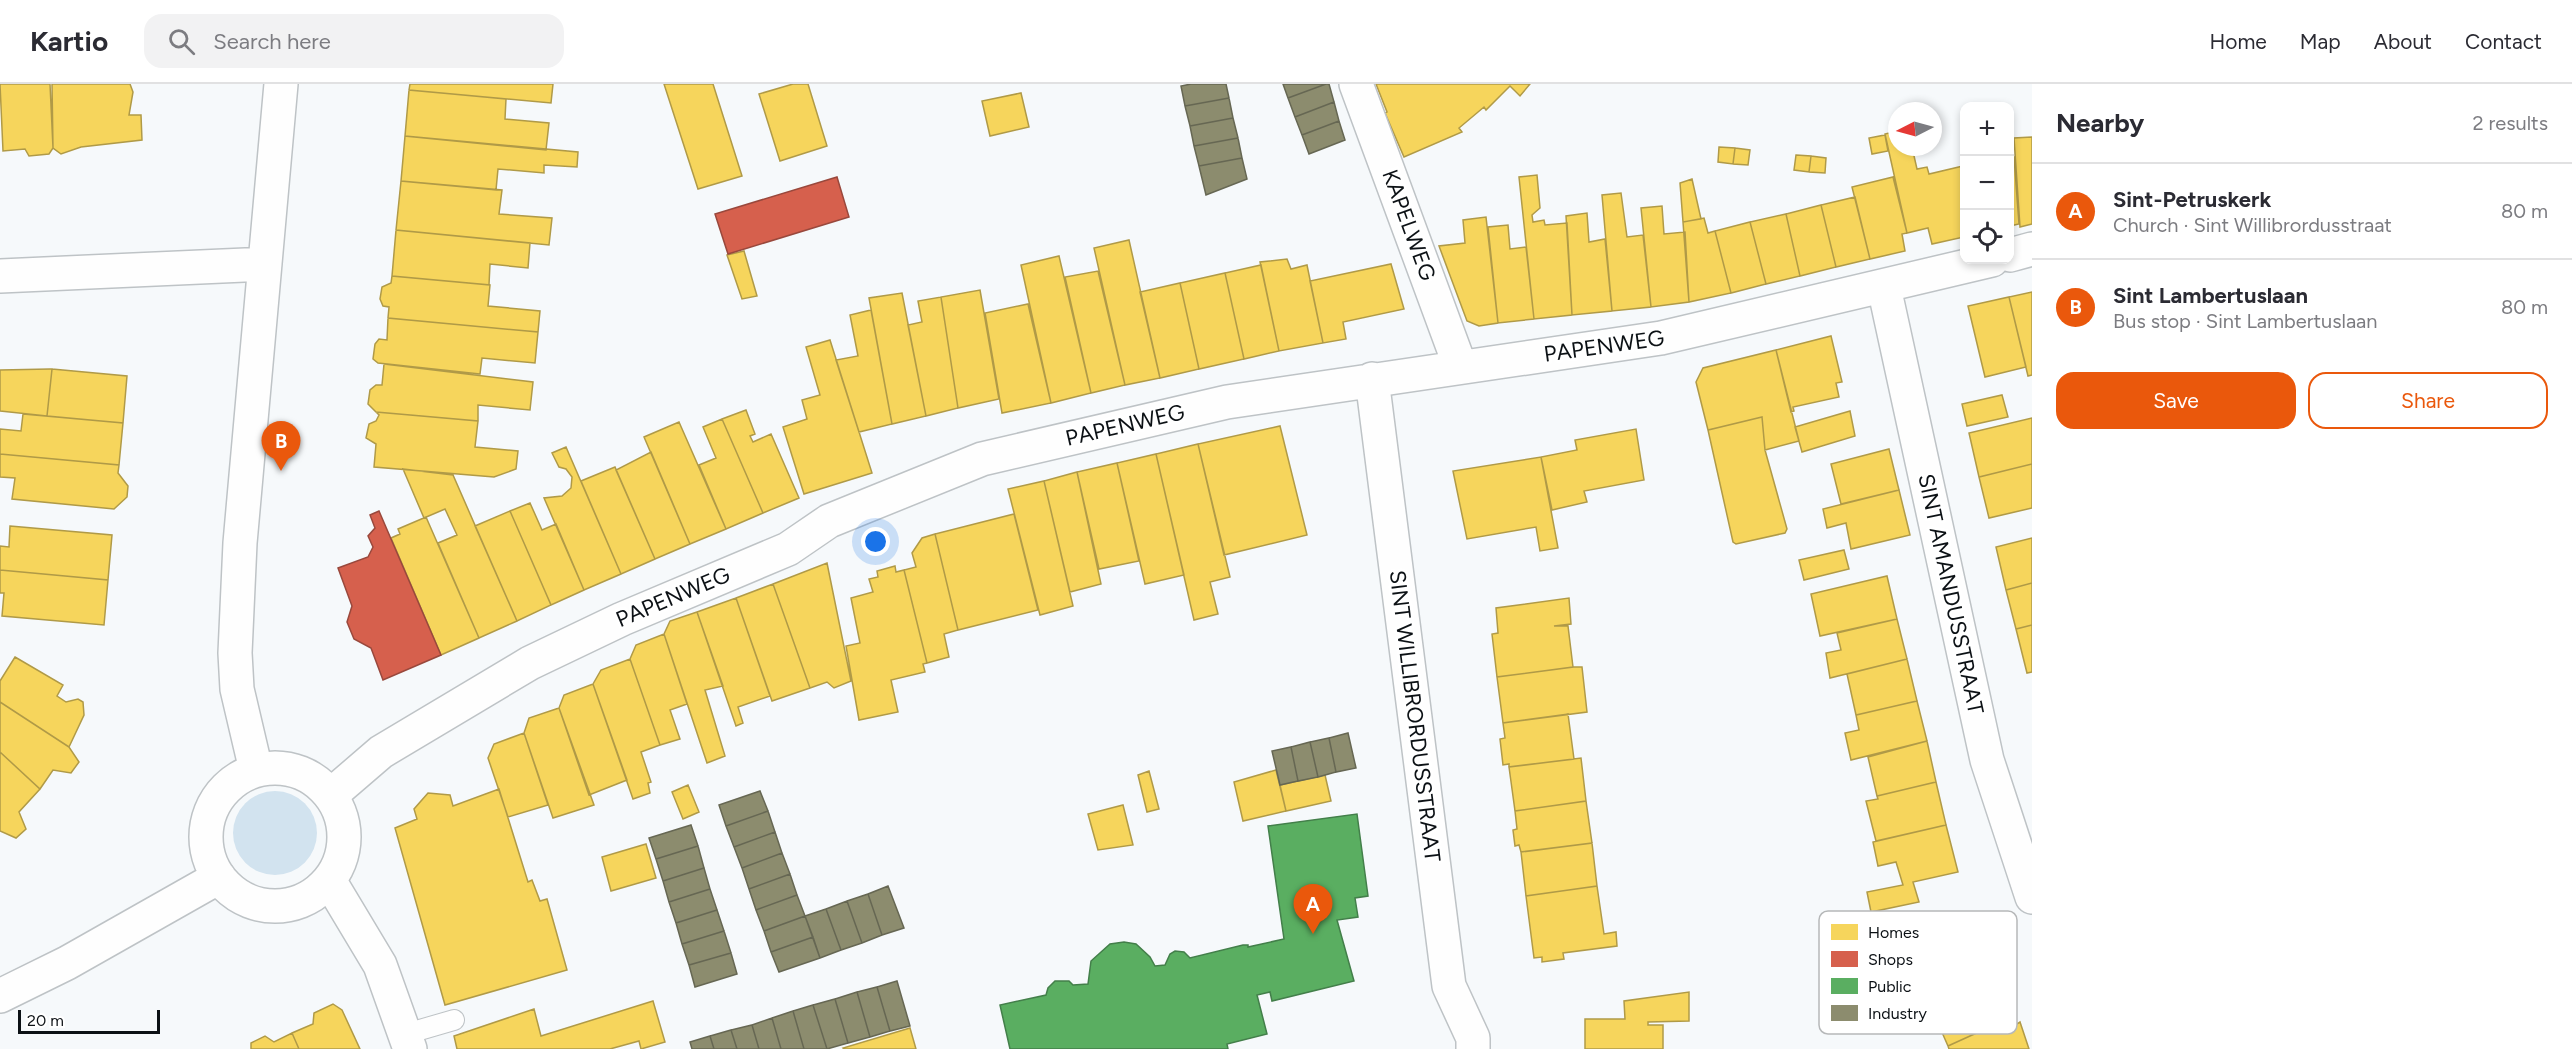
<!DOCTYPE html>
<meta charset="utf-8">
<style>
body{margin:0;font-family:Figtree,sans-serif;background:#f2f2f3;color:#2b2b33}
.controls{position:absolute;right:18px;top:18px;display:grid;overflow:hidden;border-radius:12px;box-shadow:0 3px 9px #0003}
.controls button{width:54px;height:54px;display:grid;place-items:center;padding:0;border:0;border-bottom:2px solid #e1e1e2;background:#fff;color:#2b2b33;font:30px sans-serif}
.compass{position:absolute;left:1888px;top:18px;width:54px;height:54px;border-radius:50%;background:#fff;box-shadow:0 3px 9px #0003;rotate:264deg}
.scale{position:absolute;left:18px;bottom:15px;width:142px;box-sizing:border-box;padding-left:6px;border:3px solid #0c1115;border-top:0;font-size:16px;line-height:21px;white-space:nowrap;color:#0c1115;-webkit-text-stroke:4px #fff;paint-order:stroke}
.you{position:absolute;left:876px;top:458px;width:21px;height:21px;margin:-15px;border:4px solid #fff;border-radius:50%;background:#1a73e8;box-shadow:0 0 0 9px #1a73e833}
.badge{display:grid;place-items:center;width:39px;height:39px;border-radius:50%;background:#ea580c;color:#fff;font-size:20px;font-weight:700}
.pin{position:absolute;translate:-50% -50px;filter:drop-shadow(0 2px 3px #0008)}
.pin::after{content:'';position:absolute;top:32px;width:21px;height:18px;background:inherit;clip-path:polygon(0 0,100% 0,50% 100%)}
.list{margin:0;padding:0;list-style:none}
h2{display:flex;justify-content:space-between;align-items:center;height:78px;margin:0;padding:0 24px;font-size:26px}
h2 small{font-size:20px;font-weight:400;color:#7c7c81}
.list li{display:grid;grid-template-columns:39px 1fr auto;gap:18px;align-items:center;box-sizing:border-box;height:96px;padding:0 24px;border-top:2px solid #e1e1e2}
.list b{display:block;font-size:22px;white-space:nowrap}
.list p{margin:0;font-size:20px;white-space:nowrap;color:#7c7c81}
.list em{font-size:20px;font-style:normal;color:#7c7c81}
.actions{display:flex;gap:12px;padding:18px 24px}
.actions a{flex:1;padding:14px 0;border:2px solid #ea580c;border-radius:18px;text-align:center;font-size:21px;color:#ea580c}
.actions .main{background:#ea580c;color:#fff}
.icon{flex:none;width:33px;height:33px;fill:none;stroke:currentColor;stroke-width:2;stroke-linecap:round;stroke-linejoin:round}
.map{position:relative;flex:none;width:2032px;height:965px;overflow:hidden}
header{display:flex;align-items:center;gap:36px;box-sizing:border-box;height:84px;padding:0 30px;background:#fff;border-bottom:2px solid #e1e1e2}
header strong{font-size:28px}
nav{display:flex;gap:33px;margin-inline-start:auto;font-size:21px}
.search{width:420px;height:54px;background:#f2f2f3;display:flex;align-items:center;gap:15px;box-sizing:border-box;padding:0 21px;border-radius:18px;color:#7c7c81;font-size:22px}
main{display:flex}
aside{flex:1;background:#fff}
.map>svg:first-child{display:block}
</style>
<header>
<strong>Kartio</strong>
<div class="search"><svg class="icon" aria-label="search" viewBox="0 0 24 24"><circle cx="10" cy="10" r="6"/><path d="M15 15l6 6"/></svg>Search here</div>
<nav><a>Home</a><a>Map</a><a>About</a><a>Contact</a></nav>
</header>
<main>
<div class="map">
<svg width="2032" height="965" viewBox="0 0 2032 965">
<rect width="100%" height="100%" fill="#f6f9fb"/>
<path fill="#d2e3ef" d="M233 749a42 42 0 1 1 84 0a42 42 0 1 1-84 0Z"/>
<path fill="#f6d55c" stroke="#b09a47" stroke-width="1.5" d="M0 0H50L53 64 49 70 29 72 25 65 3 67Z
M52 0H130L133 8 129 31H141L142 56 81 63 61 70 53 64Z
M410 0H553L551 19 409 6Z
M664 0H713L742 92 698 105Z
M793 0H808L827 62 780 77 759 10Z
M1376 0H1530L1520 12 1510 2 1486 26 1484 23 1459 44 1462 48 1404 73 1385 29 1387 28Z
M409 6 506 15 505 35 549 39 546 66 405 52Z
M1021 9 1029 43 990 52 982 17Z
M1897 47V63H1912L1917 85 1927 83 1929 90 1963 82 1964 153 1932 160 1928 144 1907 149 1885 50Z
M1885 51 1888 67 1872 70 1869 54Z
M405 52 578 68 577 83 544 81V89L498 85 496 106 401 97Z
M2032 53V140L2020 143 2014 54Z
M1719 63 1735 64 1733 80 1718 78Z
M1735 64 1750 66 1748 81 1733 80Z
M1796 71 1811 72 1809 88 1794 86Z
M1811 72 1826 74 1825 89 1809 88Z
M2014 73 2019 140 2010 142V74Z
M1537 91 1540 124 1532 131 1533 138 1544 136 1545 141 1567 139 1572 231 1534 235 1519 93Z
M1893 93 1907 149 1902 150 1905 167 1870 175 1852 103Z
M1692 95 1701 135 1683 138 1680 99Z
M401 97 502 106 499 130 552 134 549 161 396 146Z
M1621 109 1627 153 1643 151 1651 223 1612 227 1602 111Z
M1855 113 1870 175 1836 183 1821 121Z
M1821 121 1836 183 1800 192 1786 130Z
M1662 122 1664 150 1685 148 1689 218 1651 223 1641 124Z
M1587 129 1589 158 1605 155 1612 227 1572 231 1566 132Z
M1786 130 1800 192 1766 200 1750 138Z
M1486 133 1498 239 1479 242 1467 237 1439 162 1465 159 1463 136Z
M1704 134 1708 149 1715 147 1731 209 1689 218 1683 138Z
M1750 138 1766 200 1731 209 1715 147Z
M1508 141 1510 165 1526 163 1534 235 1498 239 1488 143Z
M396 146 530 159 528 184 490 180 489 201 392 192Z
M1129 156 1160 294 1125 301 1094 164Z
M744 167 757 212 742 215 727 171Z
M1059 172 1091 309 1051 319 1021 181Z
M1287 175 1291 185 1307 181 1323 259 1279 267 1260 178Z
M1391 180 1404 225 1343 238 1346 255 1323 259 1310 197Z
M1261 181 1279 267 1244 275 1225 189Z
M1098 187 1125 301 1091 309 1065 193Z
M1225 189 1244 275 1199 285 1180 199Z
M392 192 490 201 488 222 540 227 538 248 388 234 389 223 383 222 380 215 382 203 391 199Z
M1180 199 1199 285 1160 294 1140 208Z
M980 206 999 315 958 324 941 213Z
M2032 208V291L2028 292 2009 213Z
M902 209 926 332 892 340 869 214Z
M941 213 958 324 926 332 908 241 922 238 918 217Z
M2009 213 2026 283 1985 293 1968 222Z
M1028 220 1051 319 1002 329 985 229Z
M871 226 892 340 859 348 836 276 858 272 850 231Z
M388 234 538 248 535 279 482 274 480 290 378 279 373 275 375 260 379 255 387 256Z
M1831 252 1842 298 1836 299 1839 313 1793 323 1794 327 1791 328 1776 266Z
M830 256 872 389 804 410 783 343 807 335 802 316 820 311 806 263Z
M1776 266 1799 357 1765 366 1762 333 1708 346 1696 298 1703 284Z
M384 280 533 298 530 326 478 321V337L376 328 368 320 370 306 376 301H382Z
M50 285H52L47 332 0 327V286Z
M52 285 127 292 123 339 47 332Z
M2002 311 2008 333 1967 342 1962 320Z
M746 326 755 350 750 352 753 358 771 350 799 414 763 429 722 335Z
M1850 327 1855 352 1802 368 1795 343Z
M376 328 478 337 475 363 518 367 516 385 494 393 374 383 376 360 366 354 369 340 376 337 379 331Z
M23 330 123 339 119 381 0 370V345L21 347Z
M1762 333 1765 366 1787 445 1785 449 1736 460 1733 458 1708 346Z
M2032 334V380L1979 393 1969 349Z
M722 335 763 429 726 445 699 381 716 374 703 343Z
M679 338 726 445 690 460 644 353Z
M1280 342 1307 451 1224 471 1198 360Z
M1636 345 1644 396 1584 407 1587 418 1552 426 1541 373 1577 366 1575 356Z
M1198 360 1230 493 1210 498 1218 530 1194 536 1156 370Z
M566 363 621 490 584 506 544 414 562 412 571 404 572 393 566 385 559 383 552 369Z
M1889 365 1899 406 1841 420 1831 380Z
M651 368 690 460 655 475 616 386Z
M0 370 119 381 118 389 128 402 127 413 114 425 12 415 15 394 0 393Z
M1156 370 1184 491 1145 500 1117 379Z
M1541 373 1558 464 1540 467 1536 443 1467 455 1453 387Z
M1117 379 1139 477 1099 485 1077 388Z
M2032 380V424L1989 434 1979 393Z
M615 383 655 475 621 490 581 397Z
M403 385 453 391 517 537 479 554 438 459 457 451 445 425 424 434Z
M1077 388 1101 500 1070 508 1044 397Z
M1044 397 1073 522 1040 531 1008 405Z
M1899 406 1910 451 1851 465 1846 439 1827 444 1823 425Z
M530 419 542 446 556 440 584 506 551 521 510 427Z
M510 427 551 521 517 537 475 442Z
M1014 430 1038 526 958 546 935 450Z
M426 433 479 554 441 571 391 454 400 450 398 445Z
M10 442 112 451 108 496 0 486V462L9 463Z
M935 450 958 546 944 550 949 573 927 579 904 486 916 483 912 469 922 454Z
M2032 454V499L2006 506 1996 463Z
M1844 466 1849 485 1804 496 1799 476Z
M827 479 851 597 834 604 827 598 810 604 773 500Z
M895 482 896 488 904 486 927 579 923 580 925 588 891 596 898 628 859 636 846 562 860 559 851 514 873 508 869 495 878 493 877 487Z
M0 486 108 496 104 541 2 532 4 509H0Z
M1887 492 1897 535 1820 552 1811 510Z
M2032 499V541L2016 545 2006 506Z
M773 500 810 604 772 617 736 514Z
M736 514 770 612 738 623 743 639 736 642 697 528Z
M1569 514 1571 540 1554 542H1568L1573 583 1497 593 1492 550 1498 549 1496 524Z
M697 528 723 602 705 606 725 672 707 679 664 550 670 537Z
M1897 535 1907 575 1830 594 1826 569 1841 566 1837 549Z
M2032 541V588L2027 589 2016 545Z
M664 550 687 620 670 626 680 655 660 661 630 575 636 561Z
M15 573 63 601 57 612 66 618 78 615 83 618 84 631 69 663 0 618V597Z
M630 575 660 661 641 668 651 698 648 699 650 709 633 715 593 600 601 586Z
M1907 575 1917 617 1856 631 1847 590Z
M1573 583H1582L1587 628 1503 639 1497 593Z
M593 600 627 696 589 711 559 624 564 611Z
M1917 617 1927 657 1851 676 1845 649 1859 646 1856 631Z
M0 618 69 663 79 678 71 689 53 686 40 705 0 668Z
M559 624 594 721 553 734 524 649 529 634Z
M1568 630 1574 675 1509 683V680L1503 681 1500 655 1505 654 1503 639Z
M524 649 548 721 508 733 488 674 494 660Z
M1927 657 1936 698 1877 712 1868 673Z
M0 668 40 705 19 728 26 745 16 754 0 747Z
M1581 674 1586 717 1515 727 1509 683Z
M1276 686 1286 727 1243 737 1234 698Z
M1149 687 1159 725 1147 728 1138 691Z
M1325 691 1331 717 1286 727 1280 701Z
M1936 698 1946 741 1876 757 1866 717 1878 715 1877 712Z
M688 701 699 728 683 735 672 708Z
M499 705 528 798 532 796 540 817 547 815 567 886 445 921 395 744 417 735 414 725 428 709 450 711 453 722Z
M1586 717 1592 759 1521 768 1519 761 1515 762 1513 746 1517 745 1515 727Z
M1123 721 1133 761 1098 766 1088 730Z
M1946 741 1958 788 1913 798 1919 818 1871 828 1867 808 1903 801 1896 778 1878 782 1873 758Z
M1592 759 1597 802 1526 812 1521 768Z
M646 760 656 794 611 807 602 773Z
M1597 802 1604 850 1616 848 1617 862 1563 869 1564 875 1542 878V873L1534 874 1526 812Z
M1996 891 2005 913 2007 912 2013 924 2010 925 2014 932 1948 962 1930 921Z
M1689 908V937L1648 938V941H1663V965H1585V935H1625L1624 917Z
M653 917 665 958 641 965 639 957 610 965H457L454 952 534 925 541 952Z
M333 920 342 926 360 965H299L292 949 313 940 314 929Z
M2014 932 2017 940 2020 938 2029 965H1949L1948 962Z
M910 944 916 965H844L843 964Z
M292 949 299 965H251V959L265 952 274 958Z"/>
<path fill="#d6604d" stroke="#99483c" stroke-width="1.5" d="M837 93 849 133 728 170 715 130Z
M379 427 441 571 383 596 371 564 354 555 347 538 352 522 338 484 368 473 373 463 368 452 375 444 370 431Z"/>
<path fill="#5aae61" stroke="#437f4a" stroke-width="1.5" d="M1357 730 1368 812 1355 814 1358 833 1337 836 1354 897 1272 917 1270 908 1257 911 1267 950 1227 960 1228 965H1010L1000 921 1046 911 1048 904 1055 897H1069L1073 901 1088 900 1091 877 1110 860 1124 858 1136 860 1150 873 1155 882 1165 881 1170 870 1175 867 1184 868 1190 874 1243 861H1248V863L1284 855 1268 742Z"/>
<path fill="#8c8c6e" stroke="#666753" stroke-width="1.5" d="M1191 0H1226L1229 14 1185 22 1181 2Z
M1283 0H1326L1288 14Z
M1326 0H1329L1334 18 1295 33 1288 14Z
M1229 14 1233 34 1190 42 1185 22Z
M1334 18 1339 37 1302 51 1295 33Z
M1233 34 1238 54 1194 62 1190 42Z
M1339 37 1345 56 1309 70 1302 51Z
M1238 54 1242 74 1199 82 1194 62Z
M1242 74 1247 95 1206 111 1199 82Z
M1348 649 1356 684 1336 688 1329 654Z
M1329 654 1336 688 1318 693 1310 658Z
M1310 658 1318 693 1298 697 1291 663Z
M1291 663 1298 697 1280 701 1272 667Z
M760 707 768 727 726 742 719 721Z
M768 727 775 748 734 763 726 742Z
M691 741 698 762 656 775 649 754Z
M775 748 782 769 742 784 734 763Z
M698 762 704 784 663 797 656 775Z
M782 769 790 790 749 805 742 784Z
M704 784 710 805 669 818 663 797Z
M790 790 797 811 756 826 749 805Z
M888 802 904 844 882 851 868 810Z
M710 805 717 826 676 839 669 818Z
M868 810 882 851 862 859 847 817Z
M797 811 805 832 764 847 756 826Z
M847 817 862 859 841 866 826 825Z
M826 825 841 866 820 874 805 832Z
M717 826 724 847 682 860 676 839Z
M805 832 813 853 771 868 764 847Z
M724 847 731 869 689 881 682 860Z
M813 853 820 874 779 888 771 868Z
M731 869 737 890 695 903 689 881Z
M897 897 910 942 890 947 877 903Z
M877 903 890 947 870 953 857 908Z
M857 908 870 953 848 959 835 915Z
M835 915 848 959 827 965 813 921Z
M813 921 827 965H804L793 927Z
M793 927 804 965H781L772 934Z
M772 934 781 965H759L752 941Z
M752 941 759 965H737L731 946Z
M731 946 737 965H714L710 952Z
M710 952 714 965H692L690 958Z"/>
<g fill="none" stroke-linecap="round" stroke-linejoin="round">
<defs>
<path id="service" d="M406 950 454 936"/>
<path id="minor" d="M1356 0 1460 282
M2010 171 2032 165
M0 192 265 180
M1884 203 1987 676 2032 813
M1372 295 1449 902 1473 954V965
M206 753a69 69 0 1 1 138 0a69 69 0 1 1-138 0Z
M256 686 237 605 235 569 240 459 281 0
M331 711 381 668 530 579 622 535 788 465 829 437 982 375 1227 318 1661 254 1992 176
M329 796 380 881 410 965
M0 912 67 879 219 793"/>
</defs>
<use href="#service" stroke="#bec3c6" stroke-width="22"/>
<use href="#minor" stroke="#bec3c6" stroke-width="36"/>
<use href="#service" stroke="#fefefe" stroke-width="20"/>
<use href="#minor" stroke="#fefefe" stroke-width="33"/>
</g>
<g text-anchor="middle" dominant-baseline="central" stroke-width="6" stroke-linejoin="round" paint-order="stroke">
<g font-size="22" fill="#0c1115" stroke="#fff">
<text transform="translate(1409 141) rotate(70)">KAPELWEG</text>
<text transform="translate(1604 262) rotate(-8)">PAPENWEG</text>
<text transform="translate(1125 341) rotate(-13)">PAPENWEG</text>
<text transform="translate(1951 510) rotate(78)">SINT AMANDUSSTRAAT</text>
<text transform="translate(673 513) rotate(-23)">PAPENWEG</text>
<text transform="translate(1415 632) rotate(83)">SINT WILLIBRORDUSSTRAAT</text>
</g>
</g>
<rect x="1819" y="827" width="198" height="123" rx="9" fill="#fff" stroke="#b6b8b9" stroke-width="1.5"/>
<rect x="1831" y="840" width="27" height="16" fill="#f6d55c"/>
<rect x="1831" y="867" width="27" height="16" fill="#d6604d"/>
<rect x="1831" y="894" width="27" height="16" fill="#5aae61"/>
<rect x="1831" y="921" width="27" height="16" fill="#8c8c6e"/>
<g font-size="16" fill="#0c1115">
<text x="1868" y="854">Homes</text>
<text x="1868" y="881">Shops</text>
<text x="1868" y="908">Public</text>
<text x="1868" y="935">Industry</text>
</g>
</svg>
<div class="controls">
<button>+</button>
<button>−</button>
<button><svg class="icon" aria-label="locate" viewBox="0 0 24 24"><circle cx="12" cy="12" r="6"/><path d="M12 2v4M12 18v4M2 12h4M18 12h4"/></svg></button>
</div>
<svg class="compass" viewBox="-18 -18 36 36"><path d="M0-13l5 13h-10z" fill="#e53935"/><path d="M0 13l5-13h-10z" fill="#7c7c81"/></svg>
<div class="scale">20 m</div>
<div class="you"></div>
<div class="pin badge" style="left:1313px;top:850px">A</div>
<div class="pin badge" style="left:281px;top:387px">B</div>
</div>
<aside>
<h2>Nearby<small>2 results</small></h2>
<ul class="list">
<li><span class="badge">A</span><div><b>Sint-Petruskerk</b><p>Church · Sint Willibrordusstraat</p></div><em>80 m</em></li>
<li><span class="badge">B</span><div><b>Sint Lambertuslaan</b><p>Bus stop · Sint Lambertuslaan</p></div><em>80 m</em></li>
</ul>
<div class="actions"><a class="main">Save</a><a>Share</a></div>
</aside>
</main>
